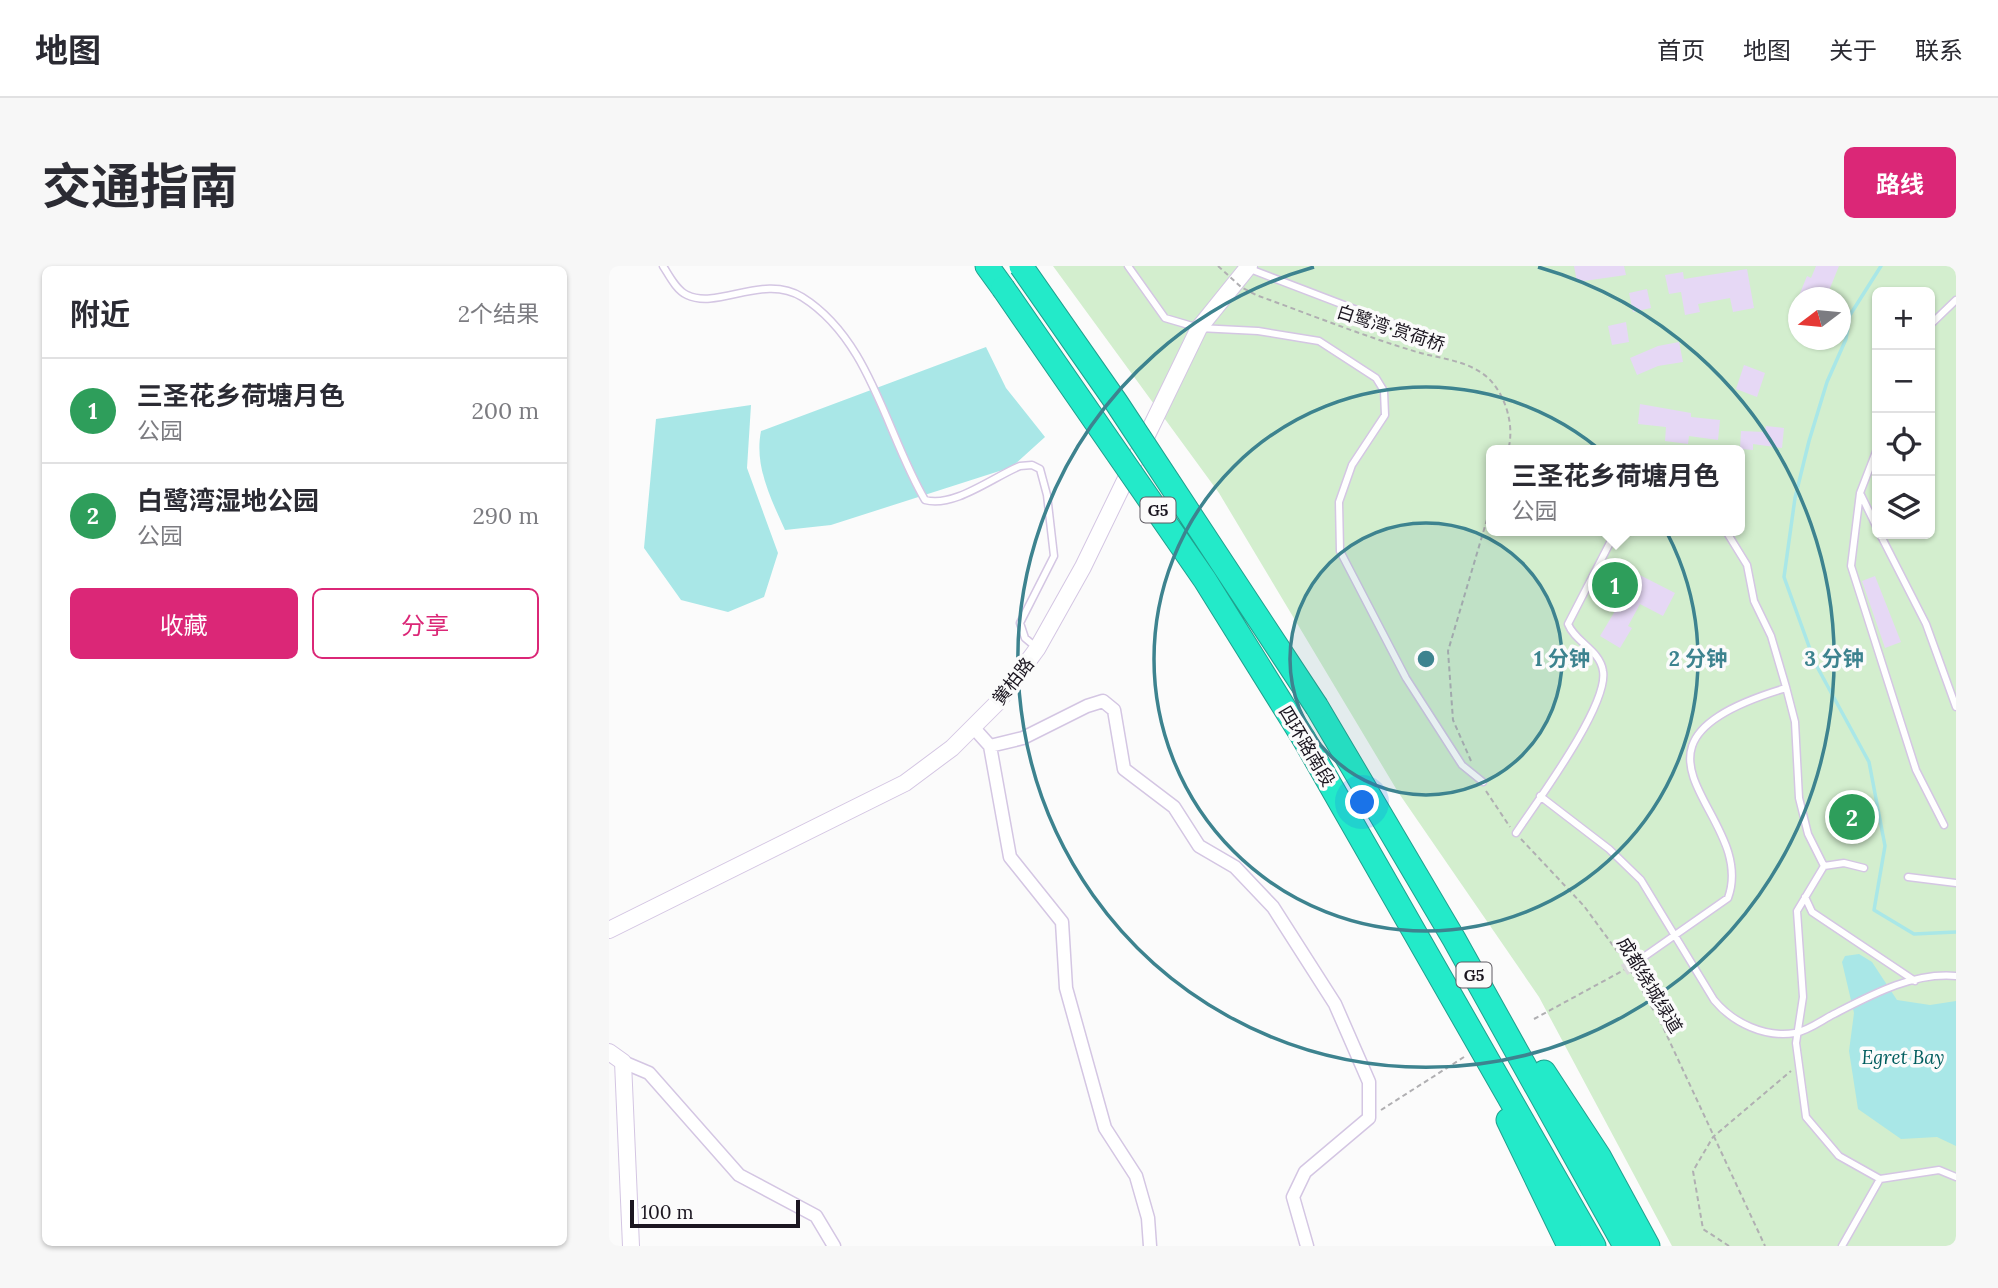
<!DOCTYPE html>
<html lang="zh">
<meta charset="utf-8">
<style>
body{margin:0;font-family:Lora,"Noto Sans SC",serif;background:#f7f7f7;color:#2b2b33}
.controls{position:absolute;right:21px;top:21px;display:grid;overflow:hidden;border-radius:10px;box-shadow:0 2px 5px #0004}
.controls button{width:63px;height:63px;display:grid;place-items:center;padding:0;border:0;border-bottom:2px solid #e1e1e2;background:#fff;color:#2b2b33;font:35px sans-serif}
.compass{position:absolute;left:1179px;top:21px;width:63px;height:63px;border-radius:50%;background:#fff;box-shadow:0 2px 5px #0004;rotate:254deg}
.scale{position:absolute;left:21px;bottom:18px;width:170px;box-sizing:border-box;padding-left:7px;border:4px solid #1b1620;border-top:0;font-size:19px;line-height:24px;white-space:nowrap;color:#1b1620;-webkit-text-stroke:5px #fbfbfb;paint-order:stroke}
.you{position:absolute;left:754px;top:537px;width:24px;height:24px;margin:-18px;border:5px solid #fff;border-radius:50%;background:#1a73e8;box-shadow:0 0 0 10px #1a73e833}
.badge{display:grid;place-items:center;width:46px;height:46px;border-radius:50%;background:#db2777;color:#fff;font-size:23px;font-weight:700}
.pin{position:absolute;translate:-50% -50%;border:4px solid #fff;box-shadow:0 2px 7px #0006}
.popup{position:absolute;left:877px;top:179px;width:259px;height:91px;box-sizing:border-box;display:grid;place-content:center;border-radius:10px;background:#fff;filter:drop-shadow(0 2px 5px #0005);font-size:23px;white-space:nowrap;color:#7c7c81}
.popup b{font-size:26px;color:#2b2b33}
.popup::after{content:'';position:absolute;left:50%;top:100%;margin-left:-14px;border:14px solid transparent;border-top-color:#fff}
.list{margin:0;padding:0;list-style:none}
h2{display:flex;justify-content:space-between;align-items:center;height:91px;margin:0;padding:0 28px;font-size:30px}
h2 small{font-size:23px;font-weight:400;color:#7c7c81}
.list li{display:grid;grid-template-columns:46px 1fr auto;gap:21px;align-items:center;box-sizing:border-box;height:105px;padding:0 28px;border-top:2px solid #e1e1e2}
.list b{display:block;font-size:26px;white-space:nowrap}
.list p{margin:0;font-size:23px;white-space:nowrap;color:#7c7c81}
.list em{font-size:23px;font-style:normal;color:#7c7c81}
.actions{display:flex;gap:14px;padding:21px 28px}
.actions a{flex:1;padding:16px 0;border:2px solid #db2777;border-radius:10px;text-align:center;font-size:24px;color:#db2777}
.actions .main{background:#db2777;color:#fff}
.icon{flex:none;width:38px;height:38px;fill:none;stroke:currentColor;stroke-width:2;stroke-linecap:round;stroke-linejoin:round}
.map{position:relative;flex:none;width:1347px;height:980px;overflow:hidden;border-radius:10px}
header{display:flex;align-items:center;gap:42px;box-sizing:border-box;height:98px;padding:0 35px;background:#fff;border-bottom:2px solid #e1e1e2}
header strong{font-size:33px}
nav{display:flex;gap:38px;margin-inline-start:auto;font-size:24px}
.intro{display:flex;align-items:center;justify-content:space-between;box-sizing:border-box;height:168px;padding:0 42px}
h1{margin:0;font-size:49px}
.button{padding:18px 32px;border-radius:10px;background:#db2777;color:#fff;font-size:24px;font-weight:700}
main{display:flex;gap:42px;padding:0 42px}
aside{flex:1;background:#fff;border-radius:10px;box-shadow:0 2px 5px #0004}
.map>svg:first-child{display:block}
</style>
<header>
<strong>地图</strong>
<nav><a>首页</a><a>地图</a><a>关于</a><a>联系</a></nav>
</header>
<div class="intro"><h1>交通指南</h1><a class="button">路线</a></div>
<main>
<aside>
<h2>附近<small>2个结果</small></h2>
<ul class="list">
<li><span class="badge" style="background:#2e9e5b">1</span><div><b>三圣花乡荷塘月色</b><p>公园</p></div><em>200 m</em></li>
<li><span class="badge" style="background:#2e9e5b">2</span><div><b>白鹭湾湿地公园</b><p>公园</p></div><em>290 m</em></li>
</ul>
<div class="actions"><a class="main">收藏</a><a>分享</a></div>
</aside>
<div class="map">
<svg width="1347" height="980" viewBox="0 0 1347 980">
<rect width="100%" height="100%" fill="#fbfbfb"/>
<path fill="#d3eece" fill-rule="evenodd" d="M444 0H1347V980H1063L930 731 789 526 610 227ZM1268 26H1321V268H1268ZM1190 32H1232V74H1190ZM882 184H1130V265H882Z"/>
<path fill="#a9e7e7" d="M377 81 397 122 436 171 403 201 222 259 176 264C162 233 145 200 152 165Z
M142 139 138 202 169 287 155 331 119 346 72 334 35 282 47 153Z
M1250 688 1263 696 1288 734 1321 739 1347 735V880L1328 871 1292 873 1249 843 1240 785 1245 747 1233 696 1236 690Z"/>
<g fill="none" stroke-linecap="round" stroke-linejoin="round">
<path stroke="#a9e7e7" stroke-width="3.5" d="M1272 0 1241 49 1237 73 1218 116 1200 175 1186 232 1175 311 1206 397 1260 496 1276 580 1265 644 1305 668 1347 666"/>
</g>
<path fill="#e6d8f5" d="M965 0H1015L1017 9 968 16Z
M1207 0H1230L1217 32H1189L1198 10 1202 12Z
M1138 3 1145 42 1124 46 1121 32 1089 38 1091 46 1076 49 1072 26 1060 28 1056 9 1074 6 1075 13Z
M1038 23 1042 42 1024 46 1020 27Z
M1017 56 1020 76 1003 79 999 60Z
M1070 76 1074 96 1049 100 1028 109 1021 92 1049 80Z
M1135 99 1156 107 1148 131 1127 123Z
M1031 138 1082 147V151L1111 154 1109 174 1080 170 1079 178 1056 175 1057 161 1029 158Z
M1157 160 1175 162 1173 182 1144 178V184L1131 183 1132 165 1156 166Z
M1019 303 1066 327 1054 350 1031 338 1019 360 1023 362 1011 382 991 370 1006 345 999 342Z
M1266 310 1292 376 1276 382 1253 315Z"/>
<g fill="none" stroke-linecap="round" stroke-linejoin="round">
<path stroke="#d9d9da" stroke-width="12" stroke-dasharray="12 6" stroke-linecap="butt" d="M1015 704 1029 695"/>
<defs>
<path id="service" d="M54 0C60 9 67 24 78 29 109 44 155 7 193 31 262 74 277 168 316 234 345 242 384 211 411 200L423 199 431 203 438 229 445 290 411 357 416 372 428 382
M519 0 556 52 590 62 649 65 710 75 767 112 775 125 776 149 743 199 730 236 731 285 797 412 853 499 874 516
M641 3 808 67
M1321 59 1347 34
M1268 183 1251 227 1242 300 1307 504 1335 559
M1252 229 1268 262
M1117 265 1138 299 1145 335 1162 370 1177 421 1186 456 1190 532 1199 568 1215 600
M1271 268 1317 358 1347 441
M931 530 1000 583 1032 614 1105 734C1124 757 1156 772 1186 767 1199 765 1213 754 1225 748 1262 729 1304 706 1347 710
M907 567C927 537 1000 439 994 405 991 384 966 376 959 358L1007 265
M1255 602 1235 597 1215 600 1188 645 1194 731 1187 777 1197 851 1230 890 1271 913 1330 904 1347 911
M1299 611 1347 617
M1196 631 1203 646 1306 715
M1029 695 1119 632C1150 547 982 480 1177 422
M1233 980 1271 913"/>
<path id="minor" d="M364 461 381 480 401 591 453 656 457 722 496 862 527 910 539 952 541 980
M381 480 414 472 478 440 494 435 505 444 515 503 565 541 590 580 626 601 664 641 726 738 760 816V852L696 906 684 931 698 980
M14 796 40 807 130 909 207 950 225 980"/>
<path id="tertiary" d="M0 664 296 517 343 482 389 436 428 383 474 301 590 62 640 0
M0 786 14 796 22 980"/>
<path id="motorway" d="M378 0 394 22
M708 441 845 673 1016 980
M695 473 985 980
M935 806 990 890 1039 980
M899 854 960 980"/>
</defs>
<use href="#service" stroke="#d4c6e3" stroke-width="9"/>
<use href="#minor" stroke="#d4c6e3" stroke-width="15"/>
<use href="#tertiary" stroke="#d4c6e3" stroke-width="18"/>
<use href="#motorway" stroke="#20a08e" stroke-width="25"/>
<path stroke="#b0afb2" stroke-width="2" stroke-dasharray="5 3.5" stroke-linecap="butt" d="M862 495 844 454 839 385 882 240
M877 525 901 561
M912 573 975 640 1019 700 1053 759 1156 980
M925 753 1015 704
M772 844 855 791
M1120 980 1094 963 1084 905 1104 871 1182 805"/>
<use href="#service" stroke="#fff" stroke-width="6"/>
<use href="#minor" stroke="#fff" stroke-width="12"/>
<use href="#tertiary" stroke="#fff" stroke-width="16"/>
<use href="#motorway" stroke="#23eac9" stroke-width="23"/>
<defs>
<path id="motorway-bridge" d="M412 0 507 136 708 441
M394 22 596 314 695 473"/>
</defs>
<use href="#motorway-bridge" stroke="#20a08e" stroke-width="25" stroke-linecap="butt"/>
<path stroke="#b0afb2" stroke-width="2" stroke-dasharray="5 3.5" stroke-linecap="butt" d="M609 0 632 21 647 29C700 48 754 70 808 86 832 93 858 94 878 111 897 128 906 161 899 184"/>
<use href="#motorway-bridge" stroke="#23eac9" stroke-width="23"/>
</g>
<circle cx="817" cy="393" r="136" fill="#3d838f" fill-opacity=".12"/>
<g fill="none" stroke="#3d838f" stroke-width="3.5">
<circle cx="817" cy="393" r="136"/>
<circle cx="817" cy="393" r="272"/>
<path d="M929 1A408 408 0 1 1 705 1"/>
</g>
<g text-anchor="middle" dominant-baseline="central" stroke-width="7" stroke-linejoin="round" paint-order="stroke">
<g fill="#fbfbfb" stroke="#5e5b62" stroke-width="2">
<rect x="531.5" y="231.5" width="35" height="25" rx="5"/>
<rect x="847.5" y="696.5" width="35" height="25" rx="5"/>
</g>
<g font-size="16" font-weight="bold" fill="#1b1620">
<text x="549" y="244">G5</text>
<text x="865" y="709">G5</text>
</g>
<g font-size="18" fill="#1b1620" stroke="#fbfbfb">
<text transform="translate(782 62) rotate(18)">白鹭湾·赏荷桥</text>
<text transform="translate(404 415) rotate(-52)">黉柏路</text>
<text transform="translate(698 480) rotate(59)">四环路南段</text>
<text transform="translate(1041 719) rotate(59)">成都绕城绿道</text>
</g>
<g font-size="19" font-style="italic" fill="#005d5e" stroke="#fbfbfb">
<text x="1294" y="791">Egret Bay</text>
</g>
</g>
<circle cx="817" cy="393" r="10" fill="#3d838f" stroke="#fbfbfb" stroke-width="3.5"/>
<g font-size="21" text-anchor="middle" font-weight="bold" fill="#3d838f" stroke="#fbfbfb" stroke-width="7" stroke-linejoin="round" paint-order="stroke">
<text x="953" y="400">1 分钟</text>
<text x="1089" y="400">2 分钟</text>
<text x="1225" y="400">3 分钟</text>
</g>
</svg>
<div class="controls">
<button>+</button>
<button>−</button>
<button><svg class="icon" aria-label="locate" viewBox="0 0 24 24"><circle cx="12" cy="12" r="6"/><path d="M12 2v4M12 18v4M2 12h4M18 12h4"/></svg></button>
<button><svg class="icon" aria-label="layers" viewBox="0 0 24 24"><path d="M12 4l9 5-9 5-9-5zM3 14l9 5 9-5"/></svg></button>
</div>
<svg class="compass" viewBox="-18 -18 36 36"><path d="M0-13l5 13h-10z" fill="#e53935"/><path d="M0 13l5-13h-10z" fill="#7c7c81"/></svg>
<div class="scale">100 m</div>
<div class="you"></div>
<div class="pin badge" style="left:1006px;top:319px;background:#2e9e5b">1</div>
<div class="popup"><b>三圣花乡荷塘月色</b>公园</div>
<div class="pin badge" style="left:1243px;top:551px;background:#2e9e5b">2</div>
</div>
</main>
